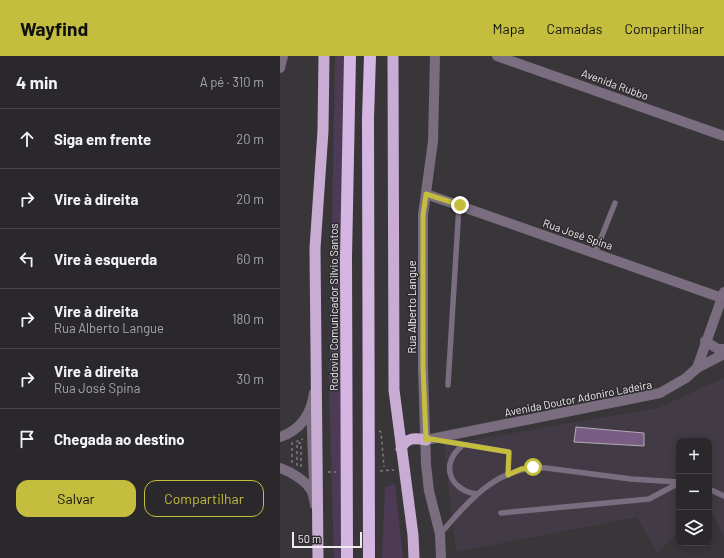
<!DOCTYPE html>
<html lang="pt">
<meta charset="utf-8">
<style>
body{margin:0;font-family:Barlow,sans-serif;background:#333034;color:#f1f3f6}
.controls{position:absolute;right:12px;bottom:12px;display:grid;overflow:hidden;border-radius:8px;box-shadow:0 2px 10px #0003}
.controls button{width:36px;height:36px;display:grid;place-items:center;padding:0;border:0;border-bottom:1px solid #474448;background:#2b282c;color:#f1f3f6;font:20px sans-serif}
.scale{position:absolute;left:12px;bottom:10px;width:70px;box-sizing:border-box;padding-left:4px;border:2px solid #edebee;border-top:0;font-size:11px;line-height:14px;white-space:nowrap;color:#edebee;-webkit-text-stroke:3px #2f2c30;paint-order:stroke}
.stop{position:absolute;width:12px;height:12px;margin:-9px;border:3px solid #c4bd3e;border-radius:50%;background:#fff}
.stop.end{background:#c4bd3e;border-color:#fff;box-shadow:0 1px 4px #0008}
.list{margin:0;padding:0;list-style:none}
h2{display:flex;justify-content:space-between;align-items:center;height:52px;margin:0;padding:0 16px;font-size:17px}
h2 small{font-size:13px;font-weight:400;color:#a6a6a9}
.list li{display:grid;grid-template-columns:26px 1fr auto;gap:12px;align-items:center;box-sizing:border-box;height:60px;padding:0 16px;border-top:1px solid #474448}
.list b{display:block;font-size:15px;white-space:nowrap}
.list p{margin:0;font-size:13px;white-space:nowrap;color:#a6a6a9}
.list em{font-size:13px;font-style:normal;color:#a6a6a9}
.actions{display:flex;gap:8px;padding:12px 16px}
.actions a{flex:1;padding:9px 0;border:1px solid #c4bd3e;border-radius:12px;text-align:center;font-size:14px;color:#c4bd3e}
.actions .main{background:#c4bd3e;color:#111}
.icon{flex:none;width:22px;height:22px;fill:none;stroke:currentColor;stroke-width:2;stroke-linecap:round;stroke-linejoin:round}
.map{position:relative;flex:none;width:444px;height:502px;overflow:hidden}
header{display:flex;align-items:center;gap:24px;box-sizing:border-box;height:56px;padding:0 20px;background:#c4bd3e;color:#111}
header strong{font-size:19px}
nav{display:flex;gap:22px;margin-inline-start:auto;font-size:14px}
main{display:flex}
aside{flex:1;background:#2b282c}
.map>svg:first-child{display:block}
</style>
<header>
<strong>Wayfind</strong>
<nav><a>Mapa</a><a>Camadas</a><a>Compartilhar</a></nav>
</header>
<main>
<aside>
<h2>4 min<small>A pé · 310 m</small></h2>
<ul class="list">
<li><svg class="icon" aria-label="ahead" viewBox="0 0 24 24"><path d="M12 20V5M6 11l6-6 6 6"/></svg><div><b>Siga em frente</b></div><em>20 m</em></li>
<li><svg class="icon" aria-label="right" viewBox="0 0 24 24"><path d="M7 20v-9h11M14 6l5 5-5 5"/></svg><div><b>Vire à direita</b></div><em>20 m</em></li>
<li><svg class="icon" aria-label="left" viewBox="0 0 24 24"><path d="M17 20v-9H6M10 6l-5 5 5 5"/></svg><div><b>Vire à esquerda</b></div><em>60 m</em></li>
<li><svg class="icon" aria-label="right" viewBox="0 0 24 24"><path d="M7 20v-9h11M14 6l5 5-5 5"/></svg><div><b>Vire à direita</b><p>Rua Alberto Langue</p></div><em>180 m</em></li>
<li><svg class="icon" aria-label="right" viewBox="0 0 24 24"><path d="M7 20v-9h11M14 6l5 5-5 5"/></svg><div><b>Vire à direita</b><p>Rua José Spina</p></div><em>30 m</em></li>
<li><svg class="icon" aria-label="arrive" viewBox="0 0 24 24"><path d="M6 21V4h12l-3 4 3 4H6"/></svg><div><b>Chegada ao destino</b></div></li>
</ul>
<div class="actions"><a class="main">Salvar</a><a>Compartilhar</a></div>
</aside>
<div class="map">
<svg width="444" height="502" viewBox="0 0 444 502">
<rect width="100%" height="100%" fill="#39363a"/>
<path fill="#423b45" d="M444 322V482L429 450V385H399V475L377 497 357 461 176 496 164 389 378 352Z"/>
<path fill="#4d3a55" d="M55 0H64V502H54L49 333Z
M115 428 123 502H102L105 431Z"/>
<path fill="#795d84" stroke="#b0adb2" d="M296 371 364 377V390L294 386Z"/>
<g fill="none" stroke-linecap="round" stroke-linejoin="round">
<path stroke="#7d7a7e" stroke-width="1.5" stroke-dasharray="3 3" stroke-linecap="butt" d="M99 375 101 376 104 411
M12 407V387L23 383
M17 410V387H21V411
M100 415 114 414
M48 416H56"/>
<path stroke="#7a6d7f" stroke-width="5.5" d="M315 197 335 147
M168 329 179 149
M29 358 32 433
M157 384 229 396 228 419
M183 389C160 407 168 433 196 438
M429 433 444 440
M221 457 369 443 399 427
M160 478C189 445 217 409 266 412L351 423 399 426"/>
<path stroke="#7a6d7f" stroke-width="10" d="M217 0 444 80
M0 12 3 0
M146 138 442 242
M417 312 444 236"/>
<path stroke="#7a6d7f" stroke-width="10" d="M155 0 153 85 143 159V310L146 408 149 435 160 478 161 502
M425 285 438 293H444
M0 381C21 374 31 359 34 337
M146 384 380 337 406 322 417 312 444 298
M0 412C11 416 27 425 32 436 34 440 34 445 35 449"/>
<path stroke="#c8acd4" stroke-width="11" d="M113 0 114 334 133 479 134 502
M121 393C126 381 135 382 146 384
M38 502 35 192 43 75 44 0"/>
<path stroke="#d5b6e2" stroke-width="12" d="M67 502 66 202 70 0
M89 502 88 62 90 0"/>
</g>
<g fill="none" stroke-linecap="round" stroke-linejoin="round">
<path stroke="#c4bd3e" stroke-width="5" d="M180 149 146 138 143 159V310L146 384 151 383 229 396 228 419 241 413 253 411"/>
</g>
<g text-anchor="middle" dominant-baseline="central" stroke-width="3" stroke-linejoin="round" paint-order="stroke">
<g font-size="11" fill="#edebee" stroke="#2f2c30">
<text transform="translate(335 28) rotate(20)">Avenida Rubbo</text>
<text transform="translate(298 178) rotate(19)">Rua José Spina</text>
<text transform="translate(53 251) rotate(-90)">Rodovia Comunicador Silvio Santos</text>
<text transform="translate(131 251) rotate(-90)">Rua Alberto Langue</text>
<text transform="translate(298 342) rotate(-11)">Avenida Doutor Adoniro Ladeira</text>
</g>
</g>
</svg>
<div class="controls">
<button>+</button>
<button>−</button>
<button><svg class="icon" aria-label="layers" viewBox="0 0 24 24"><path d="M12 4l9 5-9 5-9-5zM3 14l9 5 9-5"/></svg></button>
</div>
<div class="scale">50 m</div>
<div class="stop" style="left:253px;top:411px"></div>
<div class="stop end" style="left:180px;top:149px"></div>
</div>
</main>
